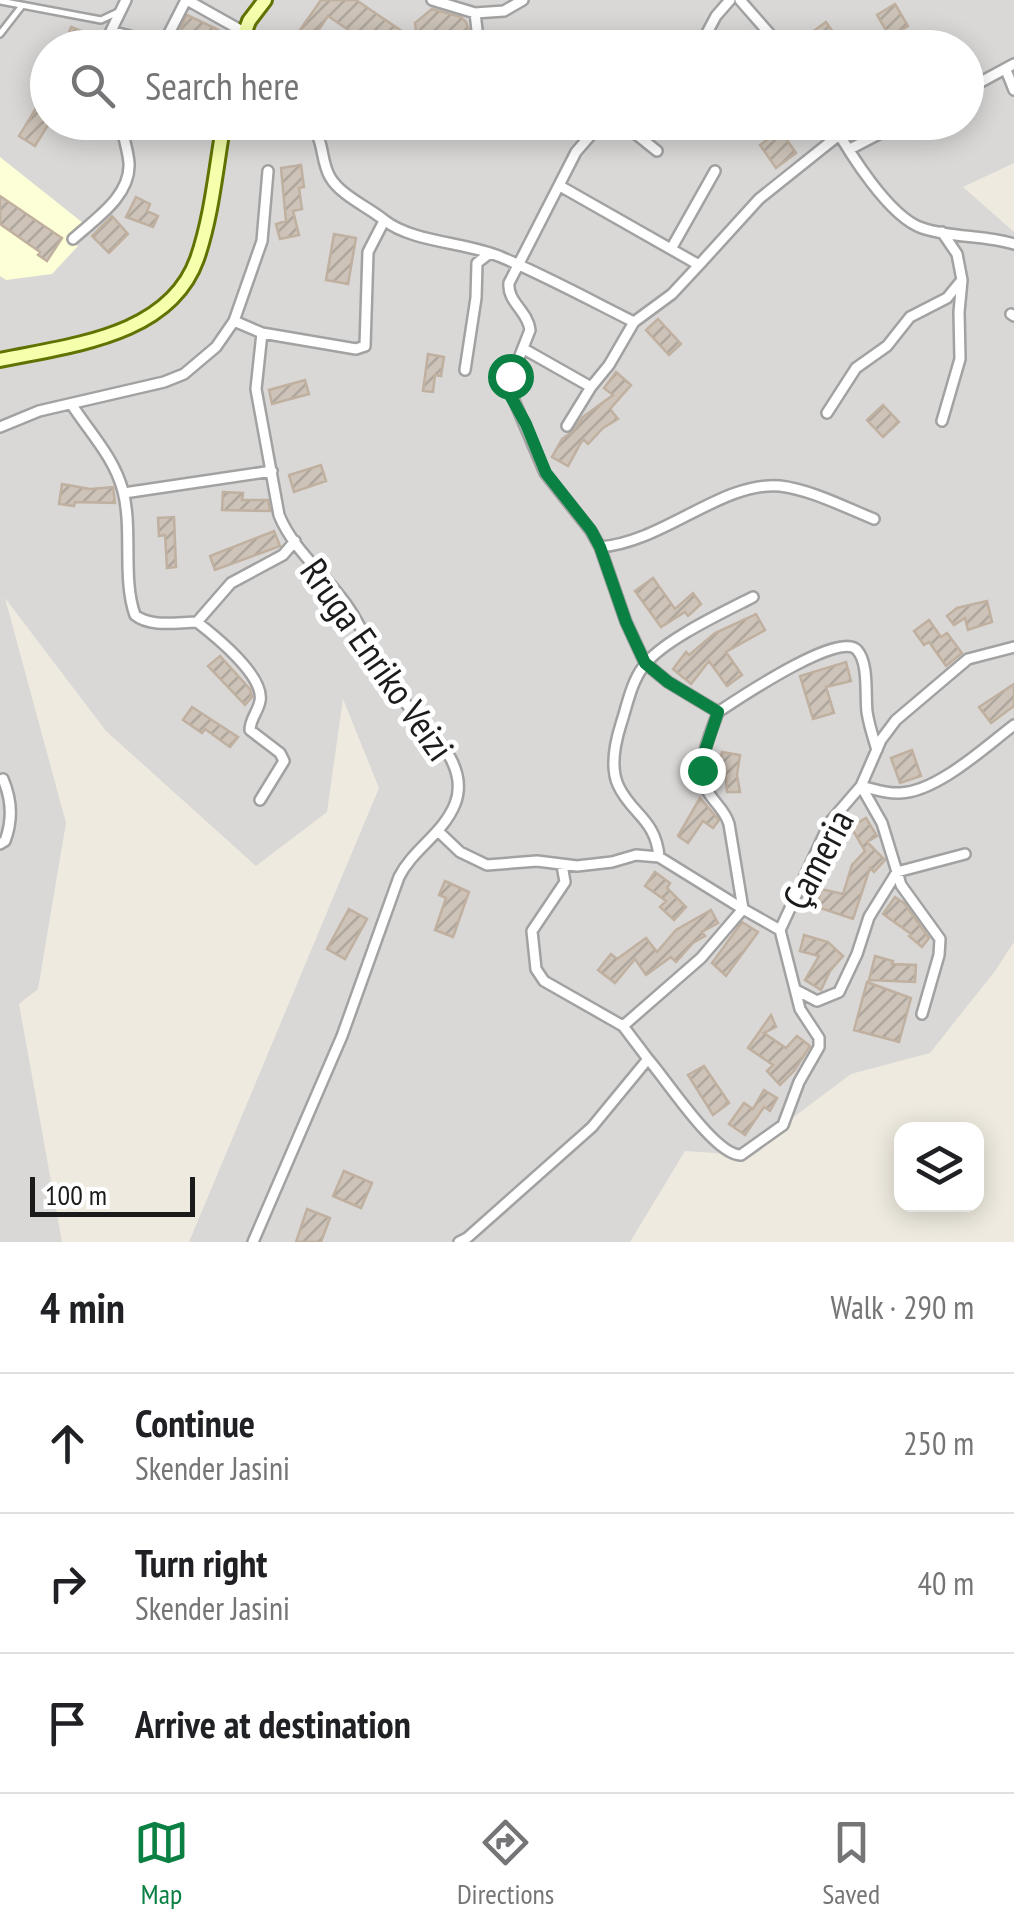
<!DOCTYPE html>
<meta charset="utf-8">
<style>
body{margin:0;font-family:"PT Sans Narrow",sans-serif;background:#f2f2f2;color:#202124}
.controls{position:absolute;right:30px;bottom:30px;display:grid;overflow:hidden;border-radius:20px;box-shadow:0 5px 25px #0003}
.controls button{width:90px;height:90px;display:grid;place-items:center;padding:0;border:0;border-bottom:2px solid #e0e0e0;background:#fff;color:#202124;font:50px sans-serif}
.scale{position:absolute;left:30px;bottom:25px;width:165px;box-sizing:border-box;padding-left:10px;border:5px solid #1b1b1b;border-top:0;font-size:28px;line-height:35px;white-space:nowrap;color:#1b1b1b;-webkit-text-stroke:8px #fff;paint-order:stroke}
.stop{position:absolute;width:30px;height:30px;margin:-22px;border:8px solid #0b8043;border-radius:50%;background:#fff}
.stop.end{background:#0b8043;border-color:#fff;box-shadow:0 2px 10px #0008}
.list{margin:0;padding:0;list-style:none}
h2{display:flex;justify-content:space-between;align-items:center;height:130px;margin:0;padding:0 40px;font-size:42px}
h2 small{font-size:32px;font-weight:400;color:#757577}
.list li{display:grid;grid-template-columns:65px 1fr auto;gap:30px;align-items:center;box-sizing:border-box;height:140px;padding:0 40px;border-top:2px solid #e0e0e0}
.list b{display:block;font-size:38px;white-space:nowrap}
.list p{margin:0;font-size:32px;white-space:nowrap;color:#757577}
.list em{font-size:32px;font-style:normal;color:#757577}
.icon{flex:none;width:55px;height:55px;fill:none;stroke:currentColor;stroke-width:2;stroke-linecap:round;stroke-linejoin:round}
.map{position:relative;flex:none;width:1014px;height:1242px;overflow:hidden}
.search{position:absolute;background:#fff;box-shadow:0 5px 25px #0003;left:30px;right:30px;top:30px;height:110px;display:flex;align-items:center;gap:25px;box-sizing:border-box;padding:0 35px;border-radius:55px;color:#757577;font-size:38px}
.sheet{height:550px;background:#fff}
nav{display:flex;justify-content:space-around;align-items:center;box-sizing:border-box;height:140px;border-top:2px solid #e0e0e0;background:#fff;font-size:28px;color:#757577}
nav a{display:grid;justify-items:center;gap:5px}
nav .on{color:#0b8043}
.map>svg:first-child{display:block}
</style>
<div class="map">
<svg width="1014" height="1242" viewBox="0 0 1014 1242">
<defs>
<pattern id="building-hatch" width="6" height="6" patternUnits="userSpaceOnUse" patternTransform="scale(2.5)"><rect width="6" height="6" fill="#cdc3b8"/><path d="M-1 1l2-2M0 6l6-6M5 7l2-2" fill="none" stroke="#afa79e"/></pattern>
</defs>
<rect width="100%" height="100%" fill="#eeeadf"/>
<path fill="#d9d8d7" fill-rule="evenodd" d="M0 0H1014V163L963 187 1014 232V942L995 971 930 1053 851 1074 743 1155 685 1151 630 1242H189L379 788 343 699 327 812 256 866 106 731 5 598 66 823 38 989 19 1004 62 1242H0ZM48 48H966V122H48Z"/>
<path fill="#fdffd6" d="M0 157 83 223 70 239 78 246 52 274 6 280 0 276Z"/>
<path fill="url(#building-hatch)" stroke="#c0b0a0" stroke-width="2.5" d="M321 0H356L409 36 402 48H375L328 16 308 46 295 37Z
M895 4 908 26 890 37 877 15Z
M432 9 461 17 466 22 469 30 465 46 418 48 415 23Z
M187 15 227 34 230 39 226 48H202L178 34Z
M826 22 835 35 826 42 817 48H790Z
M71 27 122 47V48H89L78 43 76 48H63Z
M41 100 48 104V125L35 146 19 136Z
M780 130 796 153 776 168 760 145Z
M301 165 304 187 299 188 302 209 293 211 299 235 280 239 276 224 286 221 281 168Z
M0 196 62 238 47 261 38 255 40 252 0 224Z
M136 197 150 204 147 211 158 216 153 227 126 217Z
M112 216 128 234 109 253 92 236Z
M334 234 356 238 348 284 326 280Z
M658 319 681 344 669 355 646 330Z
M428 354 444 357 441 376 435 375 433 392 423 391Z
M616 372 631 385 610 409 618 419 603 428 588 444 583 439 568 466 552 457 562 439 573 431 583 417 613 395 604 388Z
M305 380 309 394 272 404 269 390Z
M883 405 899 422 883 437 867 420Z
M321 465 326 481 294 492 289 475Z
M62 484 90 489 113 487 115 503 75 502 74 506 59 504Z
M223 492 243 493 242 500H268L270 511 222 510Z
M174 517 176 567 167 568 165 535 159 536 158 518Z
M274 531 280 546 215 570 210 556Z
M653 578 675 609 693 593 701 604 688 616 685 612 661 627 635 591Z
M987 601 992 622 968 630 965 618 954 625 947 616 957 608Z
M756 614 765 630 726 652 742 675 727 686 709 661 691 684 673 669 686 652 689 655 715 633Z
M929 620 941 637 947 633 962 653 946 666 929 642 924 645 914 631Z
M220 656 250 689 252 697 245 705 208 666Z
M846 662 851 681 826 687 834 713 813 719 800 676Z
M1014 684V706L991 723 979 707Z
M192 707 238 737 230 747 205 729 202 733 183 720Z
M912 750 921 776 900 783 891 758Z
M722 752 740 755 737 775 740 792H727L725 769 719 768Z
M700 798 719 820 713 828 703 821 688 843 678 836Z
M866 818 877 836 867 842 885 860 874 872 870 868 853 919 817 907 821 889 843 894 852 865 865 851 851 827Z
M655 872 670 883 667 888 686 907 674 920 660 907 666 901 645 886Z
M445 881 469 892 453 937 435 930 446 898 439 895Z
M895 897 904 903 929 938 922 947 909 936 911 934 883 914Z
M349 909 367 919 345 959 327 949Z
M711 910 718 923 702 932 705 936 693 943 676 962 671 957 646 975 635 959 615 983 598 970 611 954 617 959 646 938 657 952 676 930Z
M742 922 758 932 726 976 712 963Z
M804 935 828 942 843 956 830 971 821 990 805 980 819 956 800 951Z
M875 956 893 961 892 964 916 965 915 982 869 980Z
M867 982 911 998 899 1042 854 1030Z
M771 1015 776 1027 764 1033 786 1048 797 1036 810 1046 794 1071 780 1085 767 1071 773 1065 748 1048Z
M704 1066 729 1103 713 1115 688 1075Z
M764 1090 777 1098 770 1111 764 1107 745 1135 729 1124 744 1103 753 1109Z
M344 1171 372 1183 361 1208 333 1196Z
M307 1209 330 1218 321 1242H296Z"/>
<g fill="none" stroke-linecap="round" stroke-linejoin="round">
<defs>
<path id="service" d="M0 1 101 20 118 12
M0 34 21 7"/>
<path id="minor" d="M126 0 111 31 163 45
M187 0 244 32
M432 0 475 13
M740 0 782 48
M162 47 186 0
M473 48 477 30 475 13 504 11 523 0
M699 48 716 16 730 0
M1006 70 1014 90
M966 90 1014 64
M306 122C326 136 319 158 330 177 340 195 368 207 384 220 413 243 467 242 501 257 546 276 590 300 634 322
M602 122 576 152 509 283C507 302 528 311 530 330L508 386 545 473 591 531 600 547 626 622 645 663 668 682 718 712C710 736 694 766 707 790 714 803 725 810 729 824L743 909 780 930
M621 122 657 151
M722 122 723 124
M832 122C849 152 889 217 922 228 951 238 984 235 1014 244
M850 149 902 122
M560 186 699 265 759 199 839 135
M73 239C95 219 131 196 129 163 128 149 122 136 122 122
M671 249 715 171
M1011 314 1014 316
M234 321 262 241 268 171
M262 333 356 349 365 346 368 252 384 221
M524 349 591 387 609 365 634 322 672 294 699 265
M465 370 476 298 477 263 490 253
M72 405C90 433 114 457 123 491 133 530 122 579 135 615 151 628 178 622 197 622 215 636 265 676 260 701 258 712 250 719 250 730L280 753 284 761 260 800
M827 413 856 368 887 346 910 317 947 298 961 281
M942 421 960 359 959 312 962 280 957 254 942 232
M567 426 591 387
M0 427 39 411 164 382 184 374 216 347 234 321 262 333 256 389 279 515C293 550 327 576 348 607 365 632 376 662 393 687 415 721 473 758 455 804 443 834 413 849 399 877L342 1036 253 1242
M124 493 272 471
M600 547C664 542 722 481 780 486 812 490 844 507 874 519
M197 622 231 583 283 555 295 541
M718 712C738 699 840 630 857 650 869 663 865 695 867 712 869 725 873 737 877 750
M439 832 460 852 487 865 537 861 577 866 612 862 636 855 659 857 743 909 701 958 623 1026
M0 844 5 841C13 820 12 800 3 779
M659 857C656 819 631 814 618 785 610 767 615 743 621 724 627 706 631 683 643 667 661 641 724 612 753 597
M780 930 830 822 861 786C873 789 887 794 900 793 937 792 985 747 1014 725
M796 990 817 1001 839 992 857 954 869 917 897 872 965 854
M922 1014 939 955 940 939 901 885 882 823 861 786 881 740 896 720 968 659 1014 647
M648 1059C666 1079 715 1156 741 1155L783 1125 799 1082 819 1047V1038L800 1009 780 930
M459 1242 467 1238 592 1127 648 1059 623 1026 544 981 536 969 532 931 565 882 562 865"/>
<path id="secondary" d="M239 48 249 21 265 0
M0 360C70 345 169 337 197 259 212 216 216 167 224 122"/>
</defs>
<use href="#service" stroke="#a2a2a2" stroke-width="10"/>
<use href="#minor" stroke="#a2a2a2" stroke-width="14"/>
<use href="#secondary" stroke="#607300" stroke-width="18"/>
<use href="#service" stroke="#fff" stroke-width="5"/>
<use href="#minor" stroke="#fff" stroke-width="9"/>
<use href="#secondary" stroke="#f5ffac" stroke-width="12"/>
</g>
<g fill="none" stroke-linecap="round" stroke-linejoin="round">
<path stroke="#0b8043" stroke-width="12" d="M510 376 511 397 526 424 546 473 591 530 600 547 626 622 645 663 668 682 718 712 704 754 702 770"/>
</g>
<g text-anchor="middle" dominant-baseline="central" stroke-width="10" stroke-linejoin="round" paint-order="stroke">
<g font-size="38" fill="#1b1b1b" stroke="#fff">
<text transform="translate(378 659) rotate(55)">Rruga Enriko Veizi</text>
<text transform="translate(817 859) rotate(-62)">Çameria</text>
</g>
</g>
</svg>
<div class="controls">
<button><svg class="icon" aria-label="layers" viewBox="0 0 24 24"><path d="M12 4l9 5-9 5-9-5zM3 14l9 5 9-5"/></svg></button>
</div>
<div class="scale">100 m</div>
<div class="stop" style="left:510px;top:376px"></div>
<div class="stop end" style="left:702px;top:770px"></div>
<div class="search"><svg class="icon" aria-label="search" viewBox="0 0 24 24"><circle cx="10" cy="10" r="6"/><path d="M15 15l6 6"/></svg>Search here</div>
</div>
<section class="sheet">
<h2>4 min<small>Walk · 290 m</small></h2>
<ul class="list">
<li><svg class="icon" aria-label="ahead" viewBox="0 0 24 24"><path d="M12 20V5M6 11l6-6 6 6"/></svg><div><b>Continue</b><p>Skender Jasini</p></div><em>250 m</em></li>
<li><svg class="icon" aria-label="right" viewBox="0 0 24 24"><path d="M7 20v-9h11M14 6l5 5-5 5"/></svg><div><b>Turn right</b><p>Skender Jasini</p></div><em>40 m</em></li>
<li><svg class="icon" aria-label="arrive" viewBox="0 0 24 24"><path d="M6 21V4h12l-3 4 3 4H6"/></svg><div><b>Arrive at destination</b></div></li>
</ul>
</section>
<nav>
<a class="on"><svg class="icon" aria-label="map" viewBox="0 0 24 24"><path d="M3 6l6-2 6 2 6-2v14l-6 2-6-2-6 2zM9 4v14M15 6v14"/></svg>Map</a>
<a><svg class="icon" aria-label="directions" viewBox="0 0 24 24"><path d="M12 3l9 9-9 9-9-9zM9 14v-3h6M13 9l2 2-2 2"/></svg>Directions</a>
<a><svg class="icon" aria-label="saved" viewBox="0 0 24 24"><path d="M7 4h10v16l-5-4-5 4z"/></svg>Saved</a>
</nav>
